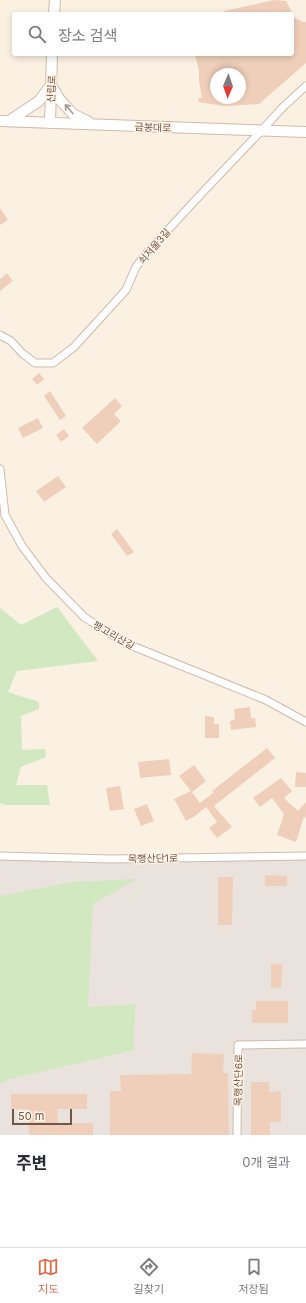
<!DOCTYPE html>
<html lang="ko">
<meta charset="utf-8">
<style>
body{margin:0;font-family:Inter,"Noto Sans KR",sans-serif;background:#f2f2f3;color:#2b2b33}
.compass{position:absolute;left:210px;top:68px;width:36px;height:36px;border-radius:50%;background:#fff;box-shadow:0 2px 6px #0003;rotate:182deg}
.scale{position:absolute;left:12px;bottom:10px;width:60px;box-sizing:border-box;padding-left:4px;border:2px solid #715749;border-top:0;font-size:11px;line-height:14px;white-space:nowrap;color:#715749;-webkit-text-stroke:3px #fef5e7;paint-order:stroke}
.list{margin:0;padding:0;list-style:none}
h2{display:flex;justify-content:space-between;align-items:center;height:52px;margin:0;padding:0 16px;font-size:17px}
h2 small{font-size:13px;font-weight:400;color:#7c7c81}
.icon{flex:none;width:22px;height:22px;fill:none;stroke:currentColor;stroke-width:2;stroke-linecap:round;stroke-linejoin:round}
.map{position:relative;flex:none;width:306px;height:1135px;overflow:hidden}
.search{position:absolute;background:#fff;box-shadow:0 2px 6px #0003;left:12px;right:12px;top:12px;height:44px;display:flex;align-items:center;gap:10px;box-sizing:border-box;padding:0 14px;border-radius:4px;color:#7c7c81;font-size:15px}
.sheet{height:112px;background:#fff}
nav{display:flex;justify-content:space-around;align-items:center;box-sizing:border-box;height:56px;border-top:1px solid #e1e1e2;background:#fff;font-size:11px;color:#7c7c81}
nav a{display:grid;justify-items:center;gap:2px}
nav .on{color:#e16c4b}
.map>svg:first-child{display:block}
</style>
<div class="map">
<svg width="306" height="1135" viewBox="0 0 306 1135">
<rect width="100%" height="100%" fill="#fbf1e2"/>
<path fill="#eae3dd" d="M306 853V1135H0V858Z"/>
<path fill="#d1e8c1" d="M57 607 98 661 17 671 8 692 39 702V709L21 716 22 750 45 749 46 757 21 767 16 785H47L50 805H5L0 803V608L21 625Z
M137 879 93 904 88 1007 135 1004 134 1050 10 1079 0 1084V896L73 882Z"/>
<path fill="#efcfba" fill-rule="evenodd" d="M274 0 286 1 293 14H224V11Z
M292 17 303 22H306V63L259 104 224 106 198 102 199 98H202L199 81V71L195 54H292ZM216 74H240V98H216Z
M0 208 8 220 0 225Z
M7 273 13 281 0 291V279Z
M39 373 44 379 37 385 32 379Z
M50 391 66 416 60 420 44 396Z
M115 398 122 406 114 414 121 421 97 444 82 428Z
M38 418 43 428 23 438 18 428Z
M64 429 69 436 61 442 56 435Z
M58 476 66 487 44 502 36 491Z
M117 529 134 552 127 556 111 534Z
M250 707 251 718H255L256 727 231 730 230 721 235 720 234 709Z
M205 716 214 717V724H219V738H205Z
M267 748 275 758 214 806 232 827 217 838 209 828 217 822 206 807 195 816 186 821 174 799 191 791 179 776 194 765 206 781 192 792 200 803 213 793 212 791Z
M169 759 171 775 140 778 138 762Z
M296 772 306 773V787H295Z
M281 778 292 791 284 798 298 811 306 802V818L304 817 296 842 277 835 284 814 272 798 260 807 253 798Z
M120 786 124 809 110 811 106 788Z
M147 804 154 821 141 826 134 809Z
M265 875 287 876V886H265Z
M218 877H233L232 925H218Z
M271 964H282L281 988H271Z
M256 1001H288V1023H252V1010H256Z
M192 1053 224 1054 223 1073H228L229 1135H110V1091H121L120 1075 191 1074Z
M251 1082H269V1092L281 1091V1122H270V1135H251Z
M11 1094H87V1109H57L58 1123H93V1135H29L28 1109H11Z"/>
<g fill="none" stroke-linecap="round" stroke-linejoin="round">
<defs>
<path id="street" d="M0 335 11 341 22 353 35 363H53L74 347 126 290 136 267 144 256 202 193 262 130 283 107 306 86
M0 469 5 515 22 546 46 578 84 617 125 643 266 700 306 722
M0 856 111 859 306 856
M237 1135 238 1045 306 1044"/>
<path id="secondary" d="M54 14 55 0
M0 121 306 132
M9 121 39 101 51 85 60 100 73 114 89 122
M50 123 52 54"/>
</defs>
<use href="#street" stroke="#cebbac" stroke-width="9"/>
<use href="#secondary" stroke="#d0baa9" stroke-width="12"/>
<use href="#street" stroke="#fff" stroke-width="7"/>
<use href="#secondary" stroke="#fff" stroke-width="10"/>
</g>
<defs><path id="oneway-shaft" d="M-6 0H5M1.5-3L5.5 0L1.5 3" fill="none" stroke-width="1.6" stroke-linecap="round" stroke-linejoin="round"/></defs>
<use stroke="#aa9a92" href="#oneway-shaft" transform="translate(69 109) rotate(-131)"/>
<g text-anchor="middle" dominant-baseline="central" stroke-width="3" stroke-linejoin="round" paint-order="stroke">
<g font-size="10" fill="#715749" stroke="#fef5e7">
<text transform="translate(51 89) rotate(-88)">신립로</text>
<text transform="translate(153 127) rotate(2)">금봉대로</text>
<text transform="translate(154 246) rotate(-49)">쇠저울3길</text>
<text transform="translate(114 635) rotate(30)">팽고리산길</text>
<text transform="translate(153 858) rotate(-1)">목행산단1로</text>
<text transform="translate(238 1080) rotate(-89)">목행산단6로</text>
</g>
</g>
</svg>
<svg class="compass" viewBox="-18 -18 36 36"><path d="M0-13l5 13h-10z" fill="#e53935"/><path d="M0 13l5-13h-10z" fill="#7c7c81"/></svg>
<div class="scale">50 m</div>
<div class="search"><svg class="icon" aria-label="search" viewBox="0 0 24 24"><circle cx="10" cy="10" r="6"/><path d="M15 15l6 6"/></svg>장소 검색</div>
</div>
<section class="sheet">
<h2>주변<small>0개 결과</small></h2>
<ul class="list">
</ul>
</section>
<nav>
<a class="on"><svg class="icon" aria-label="map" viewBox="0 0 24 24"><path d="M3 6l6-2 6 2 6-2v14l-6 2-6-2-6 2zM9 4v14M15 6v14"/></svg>지도</a>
<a><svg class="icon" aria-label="directions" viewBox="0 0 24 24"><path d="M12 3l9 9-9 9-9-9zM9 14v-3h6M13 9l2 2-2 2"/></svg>길찾기</a>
<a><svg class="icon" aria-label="saved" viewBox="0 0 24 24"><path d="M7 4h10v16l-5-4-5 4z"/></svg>저장됨</a>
</nav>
